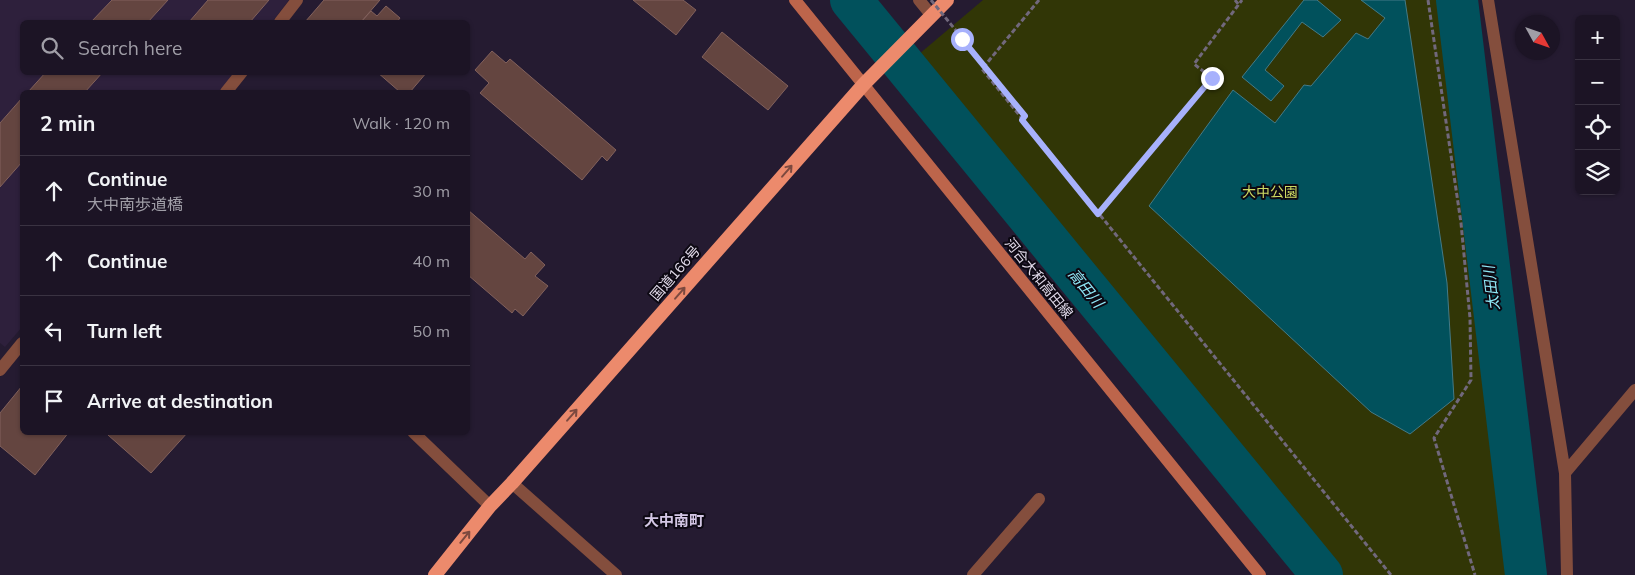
<!DOCTYPE html>
<meta charset="utf-8">
<style>
body{margin:0;font-family:Mulish,"Noto Sans JP",sans-serif;background:#251d2d;color:#f1f3f6}
.controls{position:absolute;right:15px;top:15px;display:grid;overflow:hidden;border-radius:8px;box-shadow:0 1px 4px #0004}
.controls button{width:45px;height:45px;display:grid;place-items:center;padding:0;border:0;border-bottom:1px solid #3a3342;background:#1c1425;color:#f1f3f6;font:25px sans-serif}
.compass{position:absolute;left:1515px;top:15px;width:45px;height:45px;border-radius:50%;background:#1c1425;box-shadow:0 1px 4px #0004;rotate:130deg}
.stop{position:absolute;width:15px;height:15px;margin:-11px;border:4px solid #a7b1fc;border-radius:50%;background:#fff}
.stop.end{background:#a7b1fc;border-color:#fff;box-shadow:0 1px 5px #0008}
.list{margin:0;padding:0;list-style:none}
h2{display:flex;justify-content:space-between;align-items:center;height:65px;margin:0;padding:0 20px;font-size:21px}
h2 small{font-size:16px;font-weight:400;color:#a09ea7}
.list li{display:grid;grid-template-columns:32px 1fr auto;gap:15px;align-items:center;box-sizing:border-box;height:70px;padding:0 20px;border-top:1px solid #3a3342}
.list b{display:block;font-size:19px;white-space:nowrap}
.list p{margin:0;font-size:16px;white-space:nowrap;color:#a09ea7}
.list em{font-size:16px;font-style:normal;color:#a09ea7}
.icon{flex:none;width:28px;height:28px;fill:none;stroke:currentColor;stroke-width:2;stroke-linecap:round;stroke-linejoin:round}
.map{position:relative;flex:none;width:1635px;height:575px;overflow:hidden}
.search{position:absolute;background:#1c1425;box-shadow:0 1px 4px #0004;left:20px;top:20px;width:450px;height:55px;display:flex;align-items:center;gap:12px;box-sizing:border-box;padding:0 18px;border-radius:8px;color:#a09ea7;font-size:19px}
.panel{position:absolute;background:#1c1425;box-shadow:0 1px 4px #0004;left:20px;top:90px;width:450px;height:345px;border-radius:8px}
.map>svg:first-child{display:block}
</style>
<div class="map">
<svg width="1635" height="575" viewBox="0 0 1635 575">
<rect width="100%" height="100%" fill="#251b31"/>
<path fill="#2e203c" d="M0 0H112L91 22H22V72L46 73 28 92H22V98L0 123Z
M168 0H208L189 22H148Z
M269 0H289L272 22H250Z
M103 73H234L219 92H85Z
M22 162V327L5 347 0 343V187Z"/>
<path fill="#313606" d="M983 0H1440L1506 575H1336L1276 507 918 55Z"/>
<path fill="#01515c" stroke="#447a87" d="M1304 0H1317L1341 20 1323 37 1302 22 1265 70 1284 86 1271 101 1242 77Z
M1361 0H1405L1447 283 1454 399 1410 434 1371 412 1149 206 1233 90 1275 123 1304 85 1311 86 1356 33 1368 39 1385 18Z"/>
<g fill="none" stroke-linecap="round" stroke-linejoin="round">
<path stroke="#01515c" stroke-width="42" d="M851 0 1322 575
M1457 0 1526 575"/>
</g>
<path fill="#644540" stroke="#82615c" d="M112 0H168L148 22H91Z
M208 0H269L250 22H189Z
M324 0H380L361 22H305Z
M633 0H683L696 10 676 35Z
M386 6 400 18 397 22H361L371 11 377 16Z
M722 32 788 86 768 110 702 57Z
M492 51 506 63 510 59 616 150 607 161 602 156 582 180 480 93 489 83 475 70Z
M46 72H103L85 92H28Z
M377 72H427L410 92H400Z
M22 98V162L0 187V123Z
M468 210 525 259 531 252 545 265 535 276 548 286 523 316 515 309 512 313 468 275Z
M22 386V432H69L35 475 0 446V413Z
M111 432H188L151 473 108 435Z"/>
<g fill="none" stroke-linecap="round" stroke-linejoin="round">
<path stroke="#71687c" stroke-width="3" stroke-dasharray="5 2.5" stroke-linecap="butt" d="M1039 0 982 69 1391 575
M1235 0 1239 5
M1428 0 1461 223 1470 318 1471 380 1434 438 1475 575
M1098 215 1212 78 1194 64 1242 0"/>
<path stroke="#844e3d" stroke-width="12" d="M973 575 1039 499"/>
<path stroke="#844e3d" stroke-width="12" d="M919 0 932 16"/>
<path stroke="#844e3d" stroke-width="12" d="M1488 0 1565 473 1567 575
M280 22 297 0
M226 92 242 72
M0 370 22 343
M413 432 490 506
M1565 473 1635 390
M512 483 616 575"/>
<path stroke="#bd654b" stroke-width="12" d="M795 0 1260 575"/>
<path stroke="#ec8a6c" stroke-width="14" d="M435 575 490 506 512 483 864 84 947 0"/>
<path stroke="#71687c" stroke-width="3" stroke-dasharray="5 2.5" stroke-linecap="butt" d="M931 0 1025 115"/>
</g>
<defs><path id="oneway-shaft" d="M-6 0H5M1.5-3L5.5 0L1.5 3" fill="none" stroke-width="1.6" stroke-linecap="round" stroke-linejoin="round" transform="scale(1.25)"/></defs>
<g stroke="#7c493f">
<use href="#oneway-shaft" transform="translate(787 171) rotate(-49)"/>
<use href="#oneway-shaft" transform="translate(680 293) rotate(-49)"/>
<use href="#oneway-shaft" transform="translate(572 415) rotate(-49)"/>
<use href="#oneway-shaft" transform="translate(465 537) rotate(-51)"/>
</g>
<g fill="none" stroke-linecap="round" stroke-linejoin="round">
<path stroke="#a7b1fc" stroke-width="6" d="M962 39 1025 116 1022 120 1098 214 1212 78"/>
</g>
<g text-anchor="middle" dominant-baseline="central" stroke-width="4" stroke-linejoin="round" paint-order="stroke">
<g font-size="14" fill="#cedb63" stroke="#0c0812">
<text x="1270" y="192">大中公園</text>
</g>
<g font-size="14" fill="#e1daea" stroke="#0c0812">
<text transform="translate(675 273) rotate(-49)">国道166号</text>
<text transform="translate(1039 278) rotate(51)">河合大和高田線</text>
</g>
<g font-size="15" font-style="italic" fill="#90e8f7" stroke="#0c0812">
<text transform="translate(1086 288) rotate(51)">高田川</text>
<text transform="translate(1491 288) rotate(-97)">太田川</text>
</g>
<g font-size="15" font-weight="bold" fill="#d3c6e4" stroke="#0c0812">
<text x="674" y="520">大中南町</text>
</g>
</g>
</svg>
<div class="controls">
<button>+</button>
<button>−</button>
<button><svg class="icon" aria-label="locate" viewBox="0 0 24 24"><circle cx="12" cy="12" r="6"/><path d="M12 2v4M12 18v4M2 12h4M18 12h4"/></svg></button>
<button><svg class="icon" aria-label="layers" viewBox="0 0 24 24"><path d="M12 4l9 5-9 5-9-5zM3 14l9 5 9-5"/></svg></button>
</div>
<svg class="compass" viewBox="-18 -18 36 36"><path d="M0-13l5 13h-10z" fill="#e53935"/><path d="M0 13l5-13h-10z" fill="#a09ea7"/></svg>
<div class="stop" style="left:962px;top:39px"></div>
<div class="stop end" style="left:1212px;top:78px"></div>
<div class="search"><svg class="icon" aria-label="search" viewBox="0 0 24 24"><circle cx="10" cy="10" r="6"/><path d="M15 15l6 6"/></svg>Search here</div>
<section class="panel">
<h2>2 min<small>Walk · 120 m</small></h2>
<ul class="list">
<li><svg class="icon" aria-label="ahead" viewBox="0 0 24 24"><path d="M12 20V5M6 11l6-6 6 6"/></svg><div><b>Continue</b><p>大中南歩道橋</p></div><em>30 m</em></li>
<li><svg class="icon" aria-label="ahead" viewBox="0 0 24 24"><path d="M12 20V5M6 11l6-6 6 6"/></svg><div><b>Continue</b></div><em>40 m</em></li>
<li><svg class="icon" aria-label="left" viewBox="0 0 24 24"><path d="M17 20v-9H6M10 6l-5 5 5 5"/></svg><div><b>Turn left</b></div><em>50 m</em></li>
<li><svg class="icon" aria-label="arrive" viewBox="0 0 24 24"><path d="M6 21V4h12l-3 4 3 4H6"/></svg><div><b>Arrive at destination</b></div></li>
</ul>
</section>
</div>
